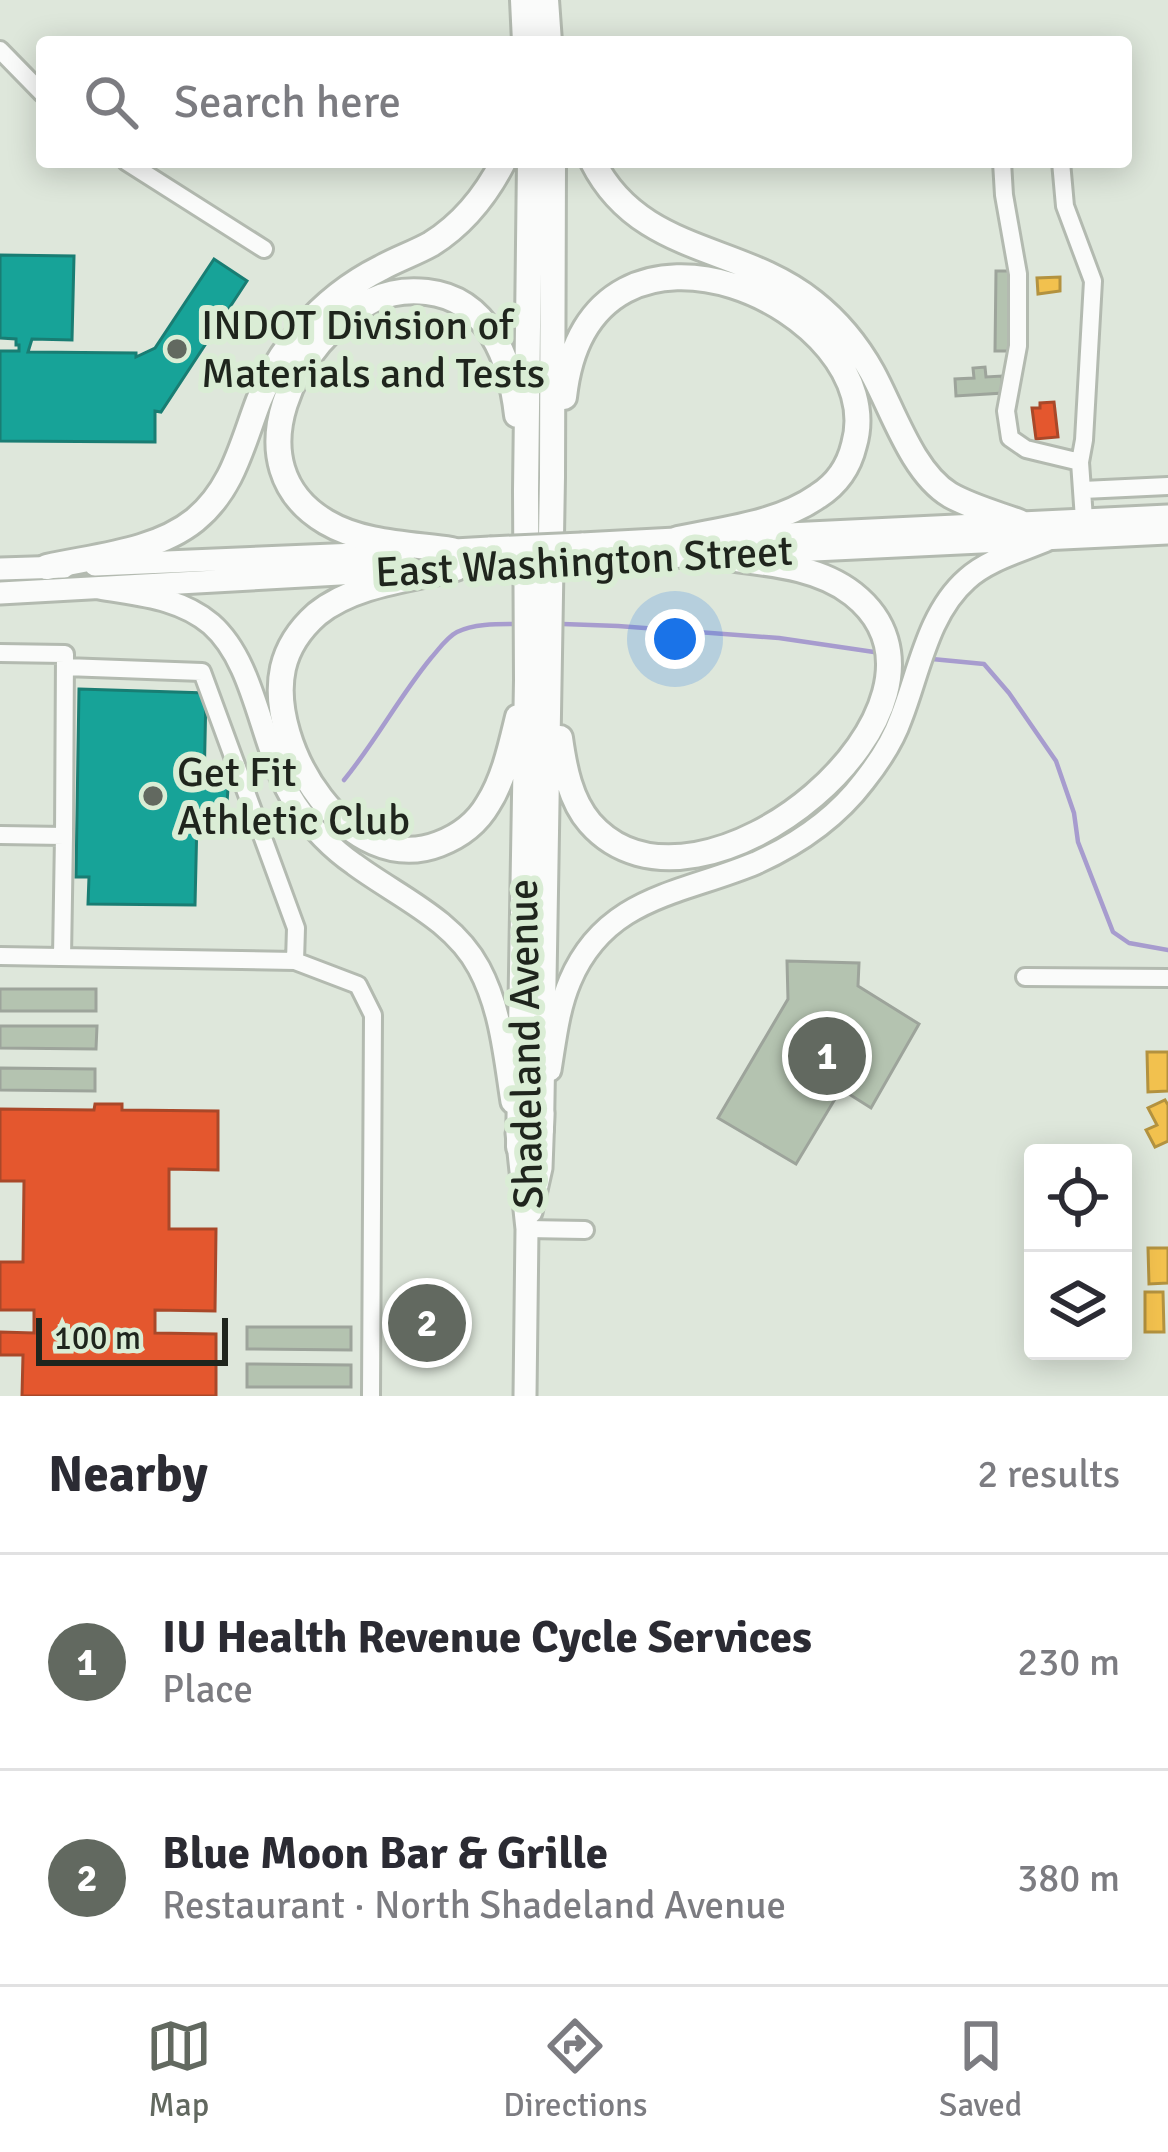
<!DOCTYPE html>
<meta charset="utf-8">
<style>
body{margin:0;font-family:Signika,sans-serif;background:#f2f2f3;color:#2b2b33}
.controls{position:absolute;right:36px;bottom:36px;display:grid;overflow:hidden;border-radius:12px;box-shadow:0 6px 30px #0003}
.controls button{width:108px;height:108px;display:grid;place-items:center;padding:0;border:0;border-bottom:3px solid #e1e1e2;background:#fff;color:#2b2b33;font:60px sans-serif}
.scale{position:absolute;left:36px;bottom:30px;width:192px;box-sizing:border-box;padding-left:12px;border:6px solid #1f251d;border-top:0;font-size:33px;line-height:42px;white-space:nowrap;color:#1f251d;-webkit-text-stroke:9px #daedd5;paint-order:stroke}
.you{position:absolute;left:675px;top:639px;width:42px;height:42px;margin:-30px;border:9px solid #fff;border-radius:50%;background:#1a73e8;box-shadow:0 0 0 18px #1a73e833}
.badge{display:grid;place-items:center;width:78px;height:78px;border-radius:50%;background:#626960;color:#fff;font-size:39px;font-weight:700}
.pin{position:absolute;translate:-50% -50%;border:6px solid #fff;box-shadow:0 3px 12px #0006}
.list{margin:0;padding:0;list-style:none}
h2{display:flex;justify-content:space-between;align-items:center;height:156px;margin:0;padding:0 48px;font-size:51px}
h2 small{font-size:39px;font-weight:400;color:#7c7c81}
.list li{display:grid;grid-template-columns:78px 1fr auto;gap:36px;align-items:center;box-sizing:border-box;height:216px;padding:0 48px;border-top:3px solid #e1e1e2}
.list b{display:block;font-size:45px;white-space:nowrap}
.list p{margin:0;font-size:39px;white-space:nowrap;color:#7c7c81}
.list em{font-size:39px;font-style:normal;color:#7c7c81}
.icon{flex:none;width:66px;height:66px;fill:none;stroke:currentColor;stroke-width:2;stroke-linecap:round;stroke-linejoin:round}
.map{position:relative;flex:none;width:1168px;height:1396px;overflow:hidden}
.search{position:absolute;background:#fff;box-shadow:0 6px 30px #0003;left:36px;right:36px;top:36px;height:132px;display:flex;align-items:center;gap:30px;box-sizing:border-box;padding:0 42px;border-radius:12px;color:#7c7c81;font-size:45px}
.sheet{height:588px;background:#fff}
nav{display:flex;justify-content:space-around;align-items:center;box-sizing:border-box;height:168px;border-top:3px solid #e1e1e2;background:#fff;font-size:33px;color:#7c7c81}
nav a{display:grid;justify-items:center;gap:6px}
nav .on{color:#626960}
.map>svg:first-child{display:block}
</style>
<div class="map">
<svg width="1168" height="1396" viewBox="0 0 1168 1396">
<rect width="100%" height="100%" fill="#dee7db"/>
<path fill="#f2c14e" stroke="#b3923f" stroke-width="3" d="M1060 277V291L1038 294 1037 278Z
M1147 1052H1168V1091L1148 1092Z
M1165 1100 1168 1105V1141L1155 1147 1146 1130 1157 1125 1148 1108Z
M1148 1248H1168V1283L1149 1284Z
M1145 1292H1163L1164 1332H1145Z"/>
<path fill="#e4572e" stroke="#a94829" stroke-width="3" d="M1054 402 1058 437 1036 439 1032 408H1040V403Z
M95 1104H122V1110L218 1111V1170L169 1169V1229H216L215 1311 155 1310V1333L216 1334V1396H22L23 1355H0V1332L34 1333V1310H0V1262H23L24 1181H0V1109L94 1110Z
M396 1307 459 1308 458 1339H451L450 1353H434V1342L396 1341Z"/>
<path fill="#17a398" stroke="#197d73" stroke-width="3" d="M0 255 74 256 72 340 32 339 28 352 136 353V357L155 348 214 259 247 281 161 412 155 411V442L0 441V351H19V345H16V339L0 338Z
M79 689 206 693 204 787 228 788 227 803 197 819 195 905 88 904 89 877H76Z"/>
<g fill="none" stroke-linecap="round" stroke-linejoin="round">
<path stroke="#a79cce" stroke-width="4.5" d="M563 624 618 626 779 638 874 652
M932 659 984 664 1009 693 1056 761 1074 813 1078 842 1113 932 1129 943 1168 950
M344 780C376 741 399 697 431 658 439 649 447 637 457 632 473 624 496 624 513 624"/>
</g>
<path fill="#b4c3b0" stroke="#9da49b" stroke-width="3" d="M996 271H1011L1010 351H995Z
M985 367 986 377 1002 376 1003 393 956 396 955 379 974 378 973 368Z
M787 961 859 963 858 986 919 1024 871 1108 841 1089 796 1164 718 1118 788 999Z
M0 989H96V1011H0Z
M0 1026H97L96 1049 0 1048Z
M0 1068 95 1069V1091L0 1090Z
M247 1327H351V1350L247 1349Z
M247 1364 351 1365V1387H247Z"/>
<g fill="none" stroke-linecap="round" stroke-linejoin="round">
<defs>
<path id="minor" d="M0 50 42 93
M127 162 264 249
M1002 162 1004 195 1018 274V346L1006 411 1010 438 1026 449 1080 462
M1061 162 1065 206 1093 281 1084 440 1080 462 1084 519
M1083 490 1168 486
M0 653 65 654 64 836
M65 667 202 672 296 928 295 961
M0 835 64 836 62 957
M0 956 295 961 358 985 373 1015 371 1396
M1025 977 1168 978
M527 1229 585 1230"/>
<path id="major" d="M725 537 1168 516
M582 544 694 538
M437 551 490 548
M583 561 1168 533
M95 565 405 552
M0 569 64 567
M99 588C138 595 179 597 211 624 258 665 260 751 296 805 312 828 331 848 354 864 397 896 453 919 479 968 501 1009 505 1057 512 1102
M0 593 412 570
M550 1070C555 1040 558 1009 570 981 606 896 682 894 756 863 798 844 836 818 864 781 879 762 893 741 901 718 919 672 928 613 967 579 989 559 1022 551 1049 539
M517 1133 527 1229 525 1396
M531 1212 541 1168 543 1113"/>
<path id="highway" d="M523 0 525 42
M546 0 549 42
M593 162C640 255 741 244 813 302 837 321 857 345 872 372 893 410 912 472 950 495 971 507 997 514 1019 522
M564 397C589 171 893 310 854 445 849 466 837 484 818 496 778 524 725 529 678 539
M452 550C411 544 363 544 326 522 231 466 295 338 373 300 390 292 409 290 427 292 489 299 511 361 517 415
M47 567C96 556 155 552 195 520 233 489 242 444 259 400 269 375 284 350 302 330 324 304 351 283 381 268 397 259 415 253 431 244 463 224 486 195 503 162
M456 568C411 579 354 584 317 614 300 629 288 646 283 668 266 746 349 879 439 844 460 836 477 823 488 804 504 779 511 746 518 717
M560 738C564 767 570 800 590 823 699 947 990 702 853 594 815 564 759 563 713 556
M541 1129 552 477 553 162
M519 1147 527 680 526 491 530 162"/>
</defs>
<use href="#minor" stroke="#b3bab0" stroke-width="22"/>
<use href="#major" stroke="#b3bab0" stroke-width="27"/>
<use href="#highway" stroke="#b3bab0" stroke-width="30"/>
<use href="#minor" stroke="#fafbfa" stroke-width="16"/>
<use href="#major" stroke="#fafbfa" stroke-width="21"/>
<use href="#highway" stroke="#fafbfa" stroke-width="24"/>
<defs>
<path id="major-bridge" d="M490 548 582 544
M491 566 583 561"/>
</defs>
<use href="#major-bridge" stroke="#b3bab0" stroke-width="27" stroke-linecap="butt"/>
<use href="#major-bridge" stroke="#fafbfa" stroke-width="21"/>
</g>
<g fill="#626960" stroke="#daedd5" stroke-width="4.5">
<circle cx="177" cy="349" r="12"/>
<circle cx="153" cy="796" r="12"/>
</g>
<g text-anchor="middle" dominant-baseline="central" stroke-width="12" stroke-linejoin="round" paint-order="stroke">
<g font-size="42" fill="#1f251d" stroke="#daedd5" text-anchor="start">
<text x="201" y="325">INDOT Division of<tspan x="201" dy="48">Materials and Tests</tspan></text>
<text x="177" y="772">Get Fit<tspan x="177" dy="48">Athletic Club</tspan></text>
</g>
<g font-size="42" fill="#1f251d" stroke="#daedd5">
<text transform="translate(584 562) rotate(-3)">East Washington Street</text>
<text transform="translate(526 1044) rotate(-91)">Shadeland Avenue</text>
</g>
</g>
</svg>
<div class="controls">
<button><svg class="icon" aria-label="locate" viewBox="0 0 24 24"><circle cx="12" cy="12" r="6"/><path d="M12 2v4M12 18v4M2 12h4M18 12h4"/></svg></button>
<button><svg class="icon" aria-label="layers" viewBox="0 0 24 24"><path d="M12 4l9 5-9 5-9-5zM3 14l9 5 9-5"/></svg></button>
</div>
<div class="scale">100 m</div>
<div class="you"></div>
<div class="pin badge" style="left:827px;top:1056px">1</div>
<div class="pin badge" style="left:427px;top:1323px">2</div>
<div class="search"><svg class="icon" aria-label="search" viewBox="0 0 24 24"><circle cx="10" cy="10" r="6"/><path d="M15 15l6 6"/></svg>Search here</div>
</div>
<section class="sheet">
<h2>Nearby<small>2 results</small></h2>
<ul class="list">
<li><span class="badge">1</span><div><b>IU Health Revenue Cycle Services</b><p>Place</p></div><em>230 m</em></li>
<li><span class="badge">2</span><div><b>Blue Moon Bar &amp; Grille</b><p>Restaurant · North Shadeland Avenue</p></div><em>380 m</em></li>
</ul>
</section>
<nav>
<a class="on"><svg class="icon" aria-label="map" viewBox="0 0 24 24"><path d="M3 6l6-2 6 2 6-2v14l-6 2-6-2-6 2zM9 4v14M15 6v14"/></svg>Map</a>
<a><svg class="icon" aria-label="directions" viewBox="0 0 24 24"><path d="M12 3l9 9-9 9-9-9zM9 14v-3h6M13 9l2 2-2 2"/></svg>Directions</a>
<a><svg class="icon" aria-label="saved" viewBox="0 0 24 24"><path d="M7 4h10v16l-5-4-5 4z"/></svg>Saved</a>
</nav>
